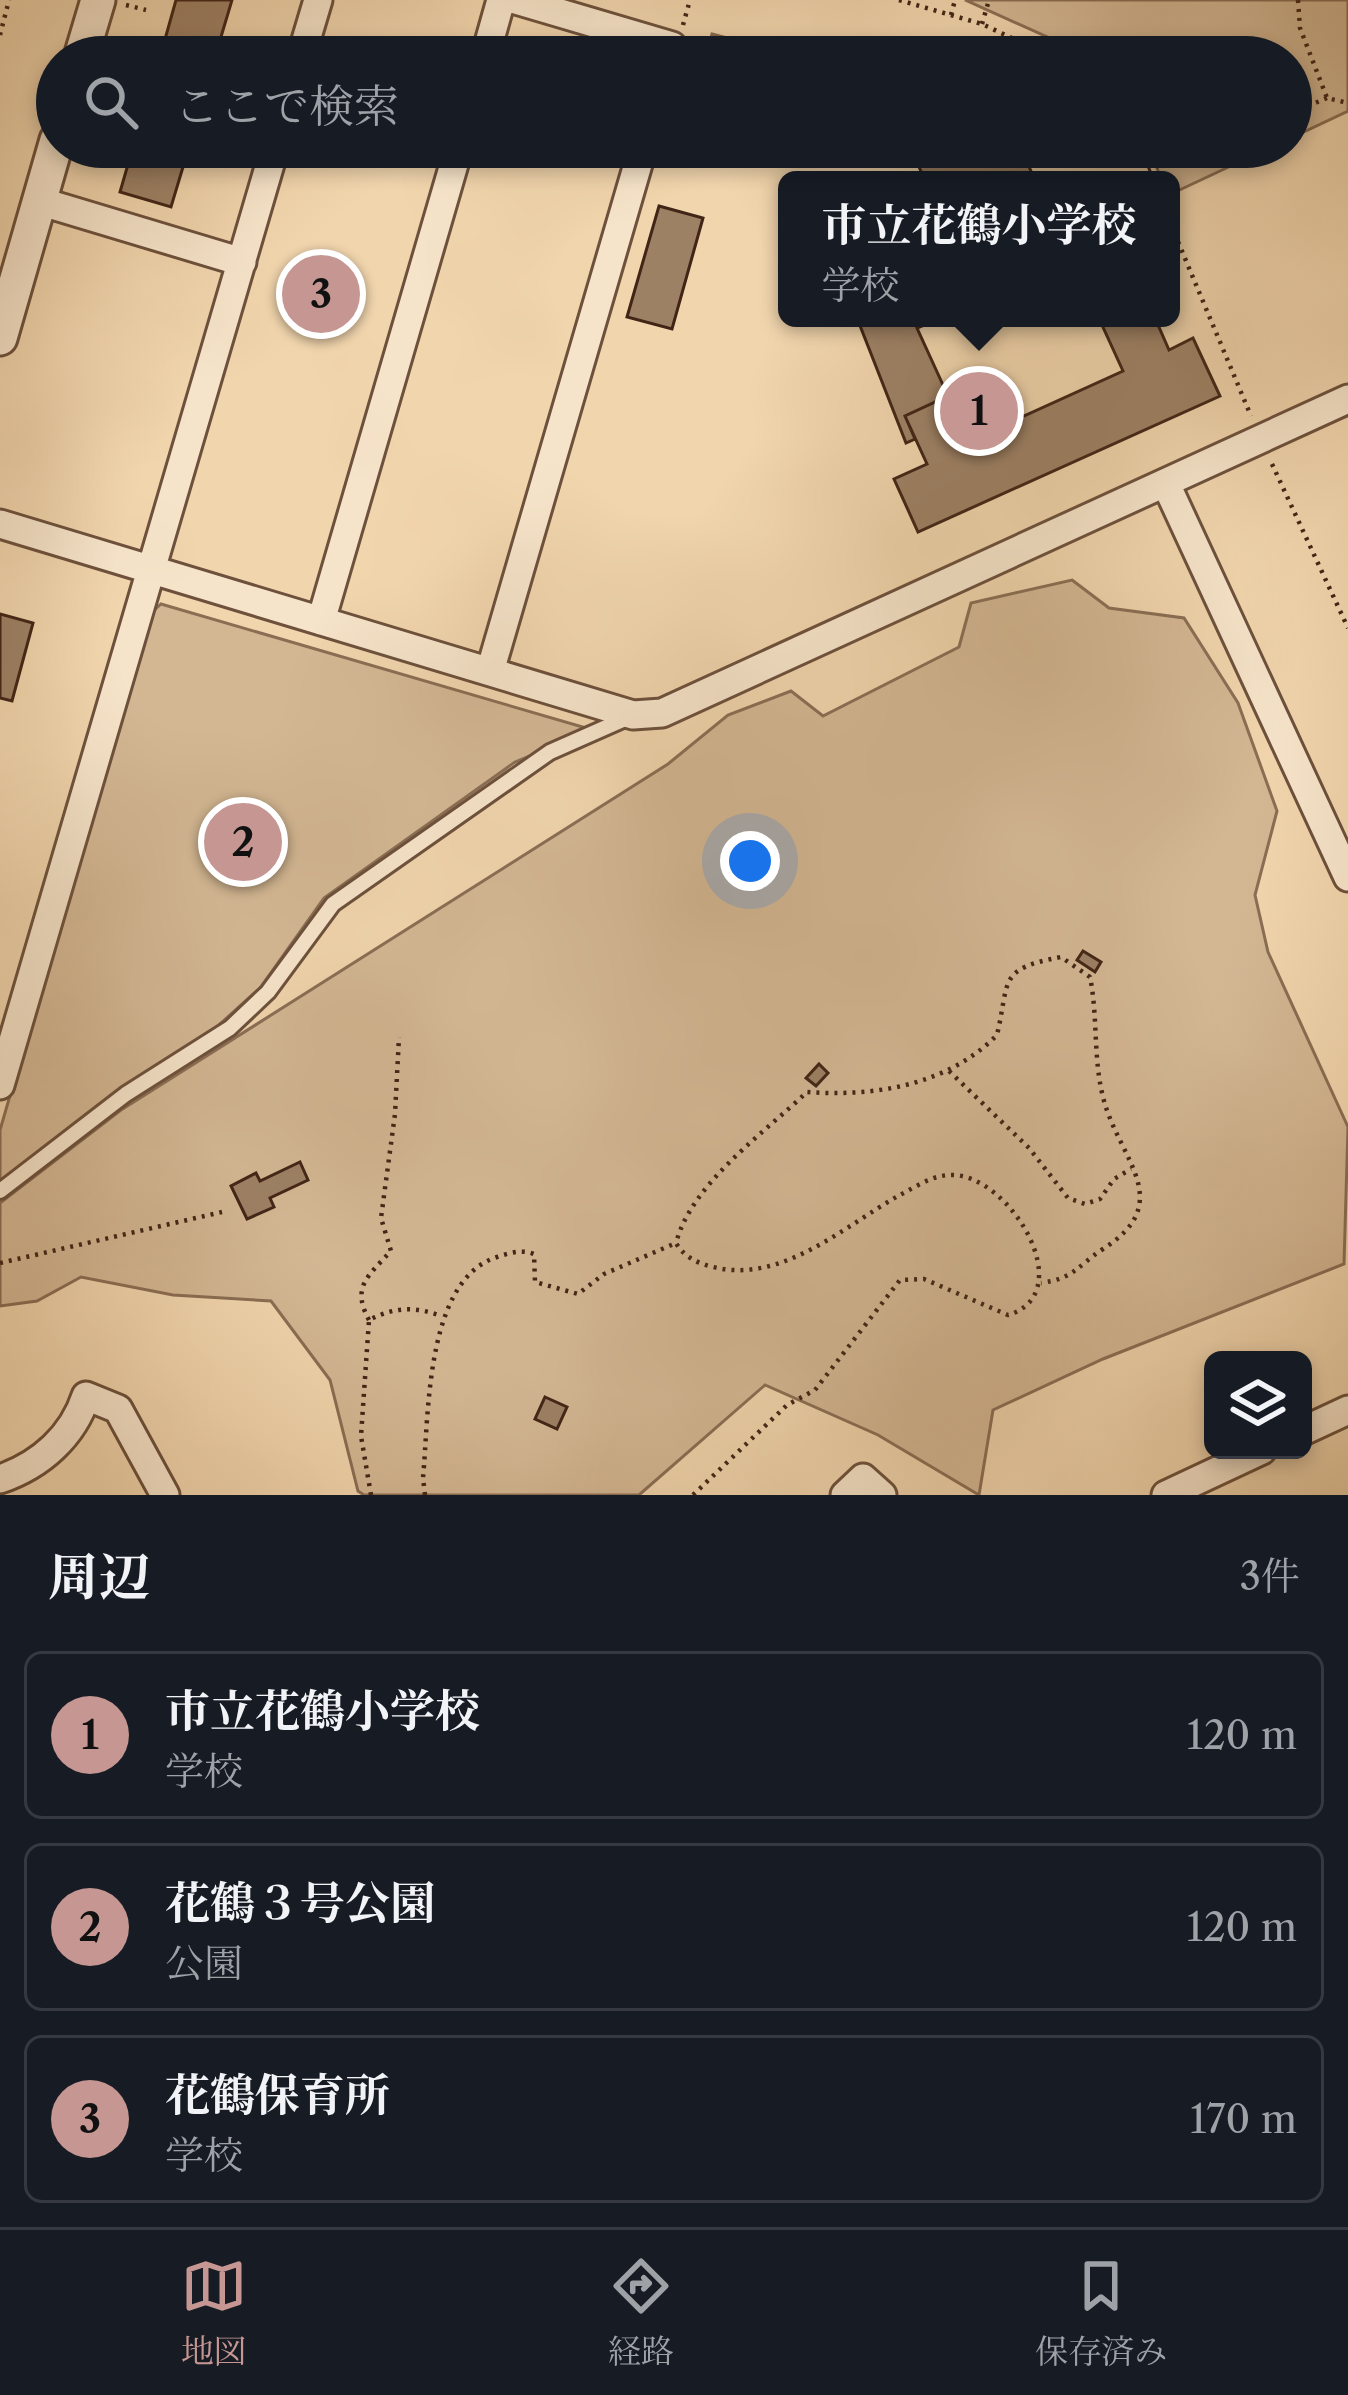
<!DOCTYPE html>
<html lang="ja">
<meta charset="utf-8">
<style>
body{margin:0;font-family:"Libre Caslon Text","Noto Serif JP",serif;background:#20242c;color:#f1f3f6}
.controls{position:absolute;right:36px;bottom:36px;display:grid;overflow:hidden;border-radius:18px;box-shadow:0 6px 18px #0003}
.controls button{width:108px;height:108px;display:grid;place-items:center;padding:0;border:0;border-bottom:3px solid #363941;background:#171b24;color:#f1f3f6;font:60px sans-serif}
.you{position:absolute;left:750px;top:861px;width:42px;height:42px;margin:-30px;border:9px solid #fff;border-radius:50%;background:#1a73e8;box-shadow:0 0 0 18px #1a73e833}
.badge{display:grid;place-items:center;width:78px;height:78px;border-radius:50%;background:#c59692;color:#111;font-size:39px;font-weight:700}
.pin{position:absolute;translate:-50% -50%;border:6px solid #fff;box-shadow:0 3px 12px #0006}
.popup{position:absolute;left:778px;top:171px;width:402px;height:156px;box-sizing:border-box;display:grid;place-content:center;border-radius:18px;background:#171b24;filter:drop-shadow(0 3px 9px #0005);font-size:39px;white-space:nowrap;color:#9ea1a6}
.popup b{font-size:45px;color:#f1f3f6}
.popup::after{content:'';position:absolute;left:50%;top:100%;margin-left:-24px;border:24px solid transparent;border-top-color:#171b24}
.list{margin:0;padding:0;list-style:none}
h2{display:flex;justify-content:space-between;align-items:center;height:156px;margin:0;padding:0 48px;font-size:51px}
h2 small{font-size:39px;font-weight:400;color:#9ea1a6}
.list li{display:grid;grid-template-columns:78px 1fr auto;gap:36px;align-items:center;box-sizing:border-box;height:168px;margin:0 24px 24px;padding:0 24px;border:3px solid #363941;border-radius:18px}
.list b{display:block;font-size:45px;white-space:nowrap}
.list p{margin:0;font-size:39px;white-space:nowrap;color:#9ea1a6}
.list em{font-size:39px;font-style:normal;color:#9ea1a6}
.icon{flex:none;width:66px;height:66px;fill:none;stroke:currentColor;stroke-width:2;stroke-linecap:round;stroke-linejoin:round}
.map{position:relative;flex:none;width:1348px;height:1495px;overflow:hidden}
.search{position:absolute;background:#171b24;box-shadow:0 6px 18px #0003;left:36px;right:36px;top:36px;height:132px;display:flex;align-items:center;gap:30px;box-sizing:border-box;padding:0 42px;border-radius:66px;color:#9ea1a6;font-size:45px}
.sheet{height:732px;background:#171b24}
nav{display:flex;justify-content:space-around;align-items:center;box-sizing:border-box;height:168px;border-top:3px solid #363941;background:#171b24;font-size:33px;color:#9ea1a6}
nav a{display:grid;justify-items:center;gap:6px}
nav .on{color:#c59692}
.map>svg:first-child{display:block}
</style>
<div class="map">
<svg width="1348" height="1495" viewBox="0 0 1348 1495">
<rect width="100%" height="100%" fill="#f1d5ad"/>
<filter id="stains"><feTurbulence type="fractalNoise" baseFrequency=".00167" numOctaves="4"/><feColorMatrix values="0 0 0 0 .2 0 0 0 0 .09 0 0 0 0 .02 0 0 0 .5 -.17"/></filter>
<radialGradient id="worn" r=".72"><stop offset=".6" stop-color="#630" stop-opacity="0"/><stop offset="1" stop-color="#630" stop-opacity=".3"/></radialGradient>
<path fill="#d3b793" stroke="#8a6e54" stroke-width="3" d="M965 0H1348V111L1291 138V57H1077L1063 44Z
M1148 147H1271L1171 194V180H1162Z
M1072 580 1109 608 1184 618 1238 703 1277 811 1255 895 1268 952 1348 1127 1344 1264 1103 1359 993 1410 979 1495 878 1435 765 1385 639 1495H364L358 1491 330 1380 271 1301 173 1295 81 1277 37 1301 0 1306V1203L121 1110 668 764 728 715 791 691 823 716 959 647 971 603Z
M161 604 593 730 515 762 324 898 260 988 211 1032 113 1094 0 1183V1130L150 614Z"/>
<path fill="#b5997a" stroke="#876b52" stroke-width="3" d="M712 34 776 51 774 57H706Z"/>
<path fill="#9d8165" stroke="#412516" stroke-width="3" d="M176 0H232L215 57H160Z
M973 44 979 57H944Z
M133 147H189L171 207 120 192Z
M910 147H1020L1035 180H925Z
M659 206 703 218 672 329 627 317Z
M857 318H941L917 328 948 396 905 416 915 439 906 443Z
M1116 318H1155L1169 350 1193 338 1220 396 918 532 894 479 927 464 905 416 948 396 969 441 1123 371 1102 325Z
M0 614 33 623 12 701 0 698Z
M1083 951 1101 962 1095 972 1077 960Z
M819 1064 828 1073 816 1086 806 1078Z
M300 1162 308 1180 270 1198 274 1207 247 1219 231 1186 256 1173 260 1181Z
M545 1397 567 1407 557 1429 535 1419Z"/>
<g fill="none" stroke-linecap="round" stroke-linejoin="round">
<defs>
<path id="service" d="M0 1191 126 1094 230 1028 268 992 333 904 550 752 627 718"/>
<path id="minor" d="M516 0 672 46 669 57
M301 57 318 0
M485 57 501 0
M39 201 242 262
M1166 484 1348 877
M0 524 633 715 662 713 1348 399
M321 621 459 147
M491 668 643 147
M0 1085 275 147
M1303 1431 1348 1410
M0 1479C41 1465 73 1436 86 1396L118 1409 165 1495
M845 1495 863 1478 882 1495
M1166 1495 1262 1450"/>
<path id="tertiary" d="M81 57 98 0
M0 338 57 140"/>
</defs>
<use href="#service" stroke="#6d513c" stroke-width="20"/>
<use href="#minor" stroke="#6d513c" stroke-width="33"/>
<use href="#tertiary" stroke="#6d513c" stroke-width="39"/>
<path stroke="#412516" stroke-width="4.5" stroke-dasharray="3 6" stroke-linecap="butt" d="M899 0 982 24 1052 57
M1298 0 1300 28 1327 98 1348 103
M126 5 146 10
M951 15 955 0
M982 24 989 0
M683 25 690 0
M0 35 9 0
M1291 113 1327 98
M1138 147 1152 180
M1148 170 1205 147
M1171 225 1251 416
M1272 464 1348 628
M949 1071 1029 1148 1068 1198 1085 1204 1100 1199 1114 1179 1131 1169
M0 1263 222 1212
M369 1320C351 1287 368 1276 391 1251L381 1218 395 1114 399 1037
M371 1495 361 1436 369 1320C395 1307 414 1306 441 1316
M425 1495 423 1478C429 1415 425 1280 497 1257 509 1253 522 1249 534 1254L535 1282 578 1294 604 1274 676 1243
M693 1495 787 1405 815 1390 900 1280 924 1279 1008 1315C1082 1293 1008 1171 949 1175 930 1176 914 1188 898 1196 842 1228 781 1284 713 1267 697 1263 684 1257 676 1243 692 1183 763 1134 807 1092 875 1097 948 1085 997 1035 1010 980 997 969 1061 957L1090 977C1098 1016 1093 1058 1103 1097 1118 1159 1178 1201 1103 1249 1077 1266 1075 1278 1041 1283"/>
<use href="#service" stroke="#f6e4ca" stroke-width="14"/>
<use href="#minor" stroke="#f6e4ca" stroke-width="27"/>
<use href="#tertiary" stroke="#f6e4ca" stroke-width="33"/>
</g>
<rect width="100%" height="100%" filter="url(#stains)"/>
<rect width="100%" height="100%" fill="url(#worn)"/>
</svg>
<div class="controls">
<button><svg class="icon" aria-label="layers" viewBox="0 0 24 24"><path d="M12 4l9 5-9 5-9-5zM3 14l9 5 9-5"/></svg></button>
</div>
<div class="you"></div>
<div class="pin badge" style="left:979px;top:411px">1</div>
<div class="popup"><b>市立花鶴小学校</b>学校</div>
<div class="pin badge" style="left:243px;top:842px">2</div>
<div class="pin badge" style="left:321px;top:294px">3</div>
<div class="search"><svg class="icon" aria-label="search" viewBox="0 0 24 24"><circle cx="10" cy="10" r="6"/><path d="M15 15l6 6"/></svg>ここで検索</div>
</div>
<section class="sheet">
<h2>周辺<small>3件</small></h2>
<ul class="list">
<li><span class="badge">1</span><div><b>市立花鶴小学校</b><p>学校</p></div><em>120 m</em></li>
<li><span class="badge">2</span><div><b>花鶴３号公園</b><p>公園</p></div><em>120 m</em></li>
<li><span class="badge">3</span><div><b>花鶴保育所</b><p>学校</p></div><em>170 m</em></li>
</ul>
</section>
<nav>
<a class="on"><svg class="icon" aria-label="map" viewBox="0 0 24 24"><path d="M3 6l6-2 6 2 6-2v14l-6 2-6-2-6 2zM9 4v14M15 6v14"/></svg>地図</a>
<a><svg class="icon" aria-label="directions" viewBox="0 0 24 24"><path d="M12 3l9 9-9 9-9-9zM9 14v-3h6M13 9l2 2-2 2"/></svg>経路</a>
<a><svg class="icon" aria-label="saved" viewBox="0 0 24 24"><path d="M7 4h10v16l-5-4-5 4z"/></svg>保存済み</a>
</nav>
